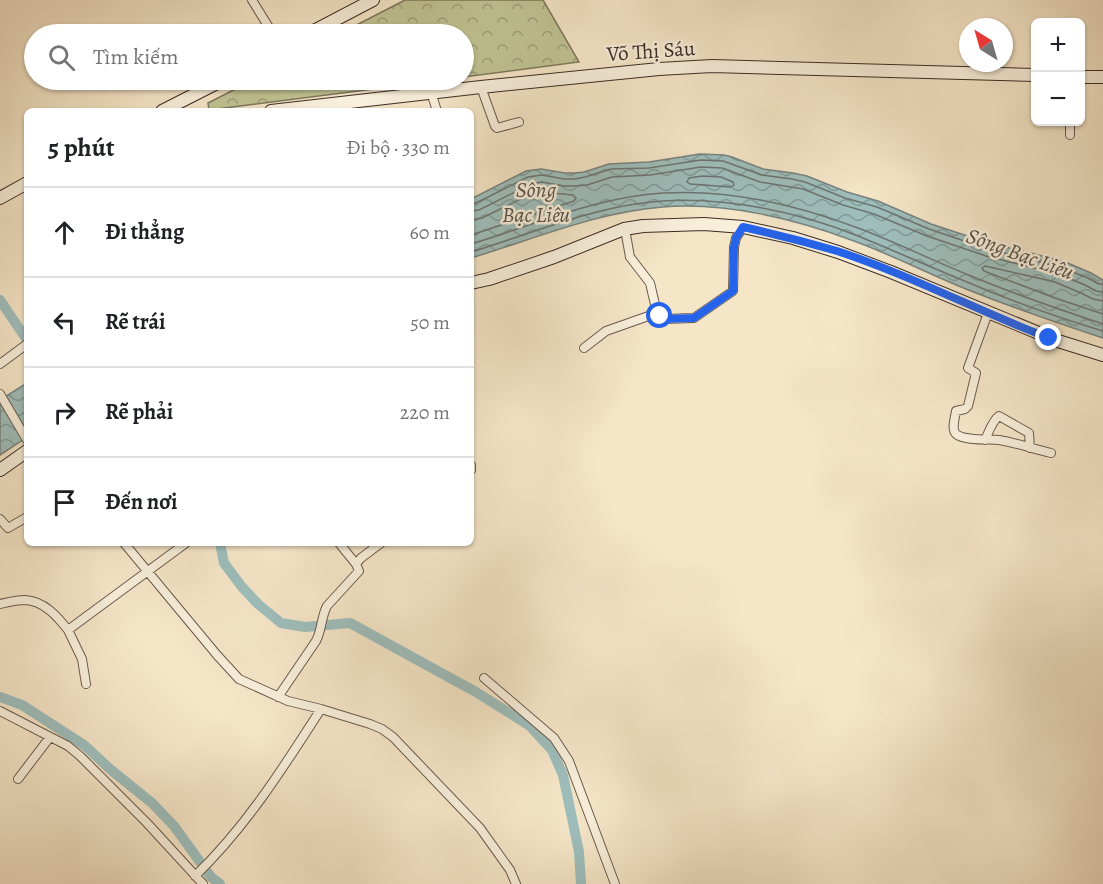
<!DOCTYPE html>
<html lang="vi">
<meta charset="utf-8">
<style>
body{margin:0;font-family:Alegreya,serif;background:#f6f6f6;color:#202124}
.controls{position:absolute;right:18px;top:18px;display:grid;overflow:hidden;border-radius:9px;box-shadow:0 2px 4px #0004}
.controls button{width:54px;height:54px;display:grid;place-items:center;padding:0;border:0;border-bottom:2px solid #e0e0e0;background:#fff;color:#202124;font:30px sans-serif}
.compass{position:absolute;left:959px;top:18px;width:54px;height:54px;border-radius:50%;background:#fff;box-shadow:0 2px 4px #0004;rotate:323deg}
.stop{position:absolute;width:18px;height:18px;margin:-14px;border:4px solid #2563eb;border-radius:50%;background:#fff}
.stop.end{background:#2563eb;border-color:#fff;box-shadow:0 2px 6px #0008}
.list{margin:0;padding:0;list-style:none}
h2{display:flex;justify-content:space-between;align-items:center;height:78px;margin:0;padding:0 24px;font-size:26px}
h2 small{font-size:20px;font-weight:400;color:#757577}
.list li{display:grid;grid-template-columns:39px 1fr auto;gap:18px;align-items:center;box-sizing:border-box;height:90px;padding:0 24px;border-top:2px solid #e0e0e0}
.list b{display:block;font-size:22px;white-space:nowrap}
.list em{font-size:20px;font-style:normal;color:#757577}
.icon{flex:none;width:33px;height:33px;fill:none;stroke:currentColor;stroke-width:2;stroke-linecap:round;stroke-linejoin:round}
.map{position:relative;flex:none;width:1103px;height:884px;overflow:hidden}
.search{position:absolute;background:#fff;box-shadow:0 2px 4px #0004;left:24px;top:24px;width:450px;height:66px;display:flex;align-items:center;gap:15px;box-sizing:border-box;padding:0 21px;border-radius:33px;color:#757577;font-size:22px}
.panel{position:absolute;background:#fff;box-shadow:0 2px 4px #0004;left:24px;top:108px;width:450px;height:438px;border-radius:9px}
.map>svg:first-child{display:block}
</style>
<div class="map">
<svg width="1103" height="884" viewBox="0 0 1103 884">
<defs>
<pattern id="forest-crowns" width="20" height="18" patternUnits="userSpaceOnUse" patternTransform="scale(1.5)"><rect width="20" height="18" fill="#c0c393"/><path d="M2 6a3 3 0 1 1 6 0M12 15a3 3 0 1 1 6 0" fill="none" stroke="#9d9f78"/></pattern>
<pattern id="water-waves" width="16" height="10" patternUnits="userSpaceOnUse" patternTransform="scale(1.5)"><rect width="16" height="10" fill="#9ebebc"/><path d="M0 5q4-4 8 0t8 0" fill="none" stroke="#829b99"/></pattern>
</defs>
<rect width="100%" height="100%" fill="#f5e6c8"/>
<filter id="stains"><feTurbulence type="fractalNoise" baseFrequency=".00333" numOctaves="4"/><feColorMatrix values="0 0 0 0 .2 0 0 0 0 .09 0 0 0 0 .02 0 0 0 .5 -.17"/></filter>
<radialGradient id="worn" r=".72"><stop offset=".6" stop-color="#630" stop-opacity="0"/><stop offset="1" stop-color="#630" stop-opacity=".3"/></radialGradient>
<path fill="url(#forest-crowns)" stroke="#7e775c" stroke-width="1.5" d="M405 0H543L579 62 464 77V34H339Z
M253 80H444L209 110 208 103Z"/>
<path fill="url(#water-waves)" stroke="#778380" stroke-width="1.5" d="M700 154 724 155 732 157 763 169 793 173 807 176 847 192 878 201 931 224 989 243 1063 261 1091 273 1103 280V338C1057 323 1011 307 966 289 929 274 892 255 854 241 796 219 726 202 663 207 597 212 534 239 471 258V199L526 171 541 169 565 173H575L584 172 609 164 649 162Z
M27 383V437L0 455V400Z"/>
<g fill="none" stroke-linecap="round" stroke-linejoin="round">
<path stroke="#6d7470" stroke-width="1.5" d="M702 176 721 177 733 182 734 185 731 187 690 184 687 182 689 178Z
M471 204 476 203 528 177 542 175 564 179H575L585 177 611 169 649 168 701 160 723 161 762 175 792 179 805 182 845 198 877 207 929 229 988 249 1060 267 1088 278 1099 284H1103
M471 211 479 210 531 184 542 182 563 186H575L587 185 612 177 650 175 701 167 722 168 760 182 803 189 843 205 874 214 927 236 986 256 1058 274 1085 285 1096 291 1103 292
M471 220 482 218 533 193 542 192 573 195 576 198 574 201 471 235
M471 244C534 225 596 197 663 193 729 189 797 205 858 228 896 242 933 261 971 276 1014 294 1058 309 1103 324
M471 252C534 233 596 205 663 201 727 197 799 212 858 236 895 251 930 267 967 282 1011 301 1057 317 1103 331
M1103 301 1093 299 1081 293 1055 282 985 266 982 268 984 271 1055 298 1103 314"/>
<path stroke="#9ebebc" stroke-width="10" d="M0 300 27 340
M220 543 224 563 242 587 258 604 281 623 305 627 350 623 476 692 530 726 552 750 563 775 579 852 581 884
M0 697 22 705 84 745 110 769 152 803 174 826 211 877 220 884"/>
<defs>
<path id="street" d="M252 0 273 34
M481 87 495 126 497 128 519 122
M431 92 437 111
M1070 122V135
M625 229 630 257 650 283 657 313 660 316 664 319 694 318 733 291 734 247 736 238 743 227
M988 313 968 368 976 373 968 406 965 409 956 411C955 418 951 429 956 434 964 441 989 439 999 440 1017 443 1034 449 1051 453
M584 348 606 331 657 313
M0 364 27 344
M0 394 27 440
M985 440C989 432 992 421 999 416L1029 433 1030 448
M471 465V470
M0 519 8 528 27 517
M124 543 217 655 239 679 288 701 321 709 370 724 382 729 393 737 480 828 510 870 516 884
M356 564 361 558 381 543
M0 604C8 602 17 600 25 600 44 601 57 616 68 630L186 543
M68 630 82 659 86 684
M484 678 554 738 569 761 615 884
M278 697 316 641C322 630 321 617 327 606L359 571 356 564 339 543
M0 711 68 746 80 756 147 823 203 884
M18 779 50 737
M195 876C246 827 283 768 321 709"/>
<path id="secondary" d="M308 34 373 0
M1080 77H1103
M162 111 223 80
M271 111 481 87 659 69 712 66 1036 75
M0 198 27 183
M471 283 489 279 554 257 624 229 643 226 704 224 743 227 793 238 838 252 891 272 1058 341 1103 355
M0 470 27 451"/>
</defs>
<use href="#street" stroke="#6a5a4e" stroke-width="10"/>
<use href="#secondary" stroke="#3c2b25" stroke-width="14"/>
<use href="#street" stroke="#f8efdb" stroke-width="8"/>
<use href="#secondary" stroke="#f8efdb" stroke-width="12"/>
</g>
<g fill="none" stroke-linecap="round" stroke-linejoin="round">
<path stroke="#2563eb" stroke-width="8" d="M660 316 664 319 694 318 733 291 734 247 736 238 743 227C775 234 806 242 837 251 910 275 978 311 1049 338"/>
</g>
<g text-anchor="middle" dominant-baseline="central" stroke-width="5" stroke-linejoin="round" paint-order="stroke">
<g font-size="21" fill="#3c2b25" stroke="#f8efdb">
<text transform="translate(651 51) rotate(-4)">Võ Thị Sáu</text>
</g>
<g font-size="22" font-style="italic" fill="#54504b" stroke="#f8efdb">
<text x="536" y="190">Sông<tspan x="536" dy="25">Bạc Liêu</tspan></text>
<text transform="translate(1020 254) rotate(20)">Sông Bạc Liêu</text>
</g>
</g>
<rect width="100%" height="100%" filter="url(#stains)"/>
<rect width="100%" height="100%" fill="url(#worn)"/>
</svg>
<div class="controls">
<button>+</button>
<button>−</button>
</div>
<svg class="compass" viewBox="-18 -18 36 36"><path d="M0-13l5 13h-10z" fill="#e53935"/><path d="M0 13l5-13h-10z" fill="#757577"/></svg>
<div class="stop" style="left:660px;top:316px"></div>
<div class="stop end" style="left:1049px;top:338px"></div>
<div class="search"><svg class="icon" aria-label="search" viewBox="0 0 24 24"><circle cx="10" cy="10" r="6"/><path d="M15 15l6 6"/></svg>Tìm kiếm</div>
<section class="panel">
<h2>5 phút<small>Đi bộ · 330 m</small></h2>
<ul class="list">
<li><svg class="icon" aria-label="ahead" viewBox="0 0 24 24"><path d="M12 20V5M6 11l6-6 6 6"/></svg><div><b>Đi thẳng</b></div><em>60 m</em></li>
<li><svg class="icon" aria-label="left" viewBox="0 0 24 24"><path d="M17 20v-9H6M10 6l-5 5 5 5"/></svg><div><b>Rẽ trái</b></div><em>50 m</em></li>
<li><svg class="icon" aria-label="right" viewBox="0 0 24 24"><path d="M7 20v-9h11M14 6l5 5-5 5"/></svg><div><b>Rẽ phải</b></div><em>220 m</em></li>
<li><svg class="icon" aria-label="arrive" viewBox="0 0 24 24"><path d="M6 21V4h12l-3 4 3 4H6"/></svg><div><b>Đến nơi</b></div></li>
</ul>
</section>
</div>
